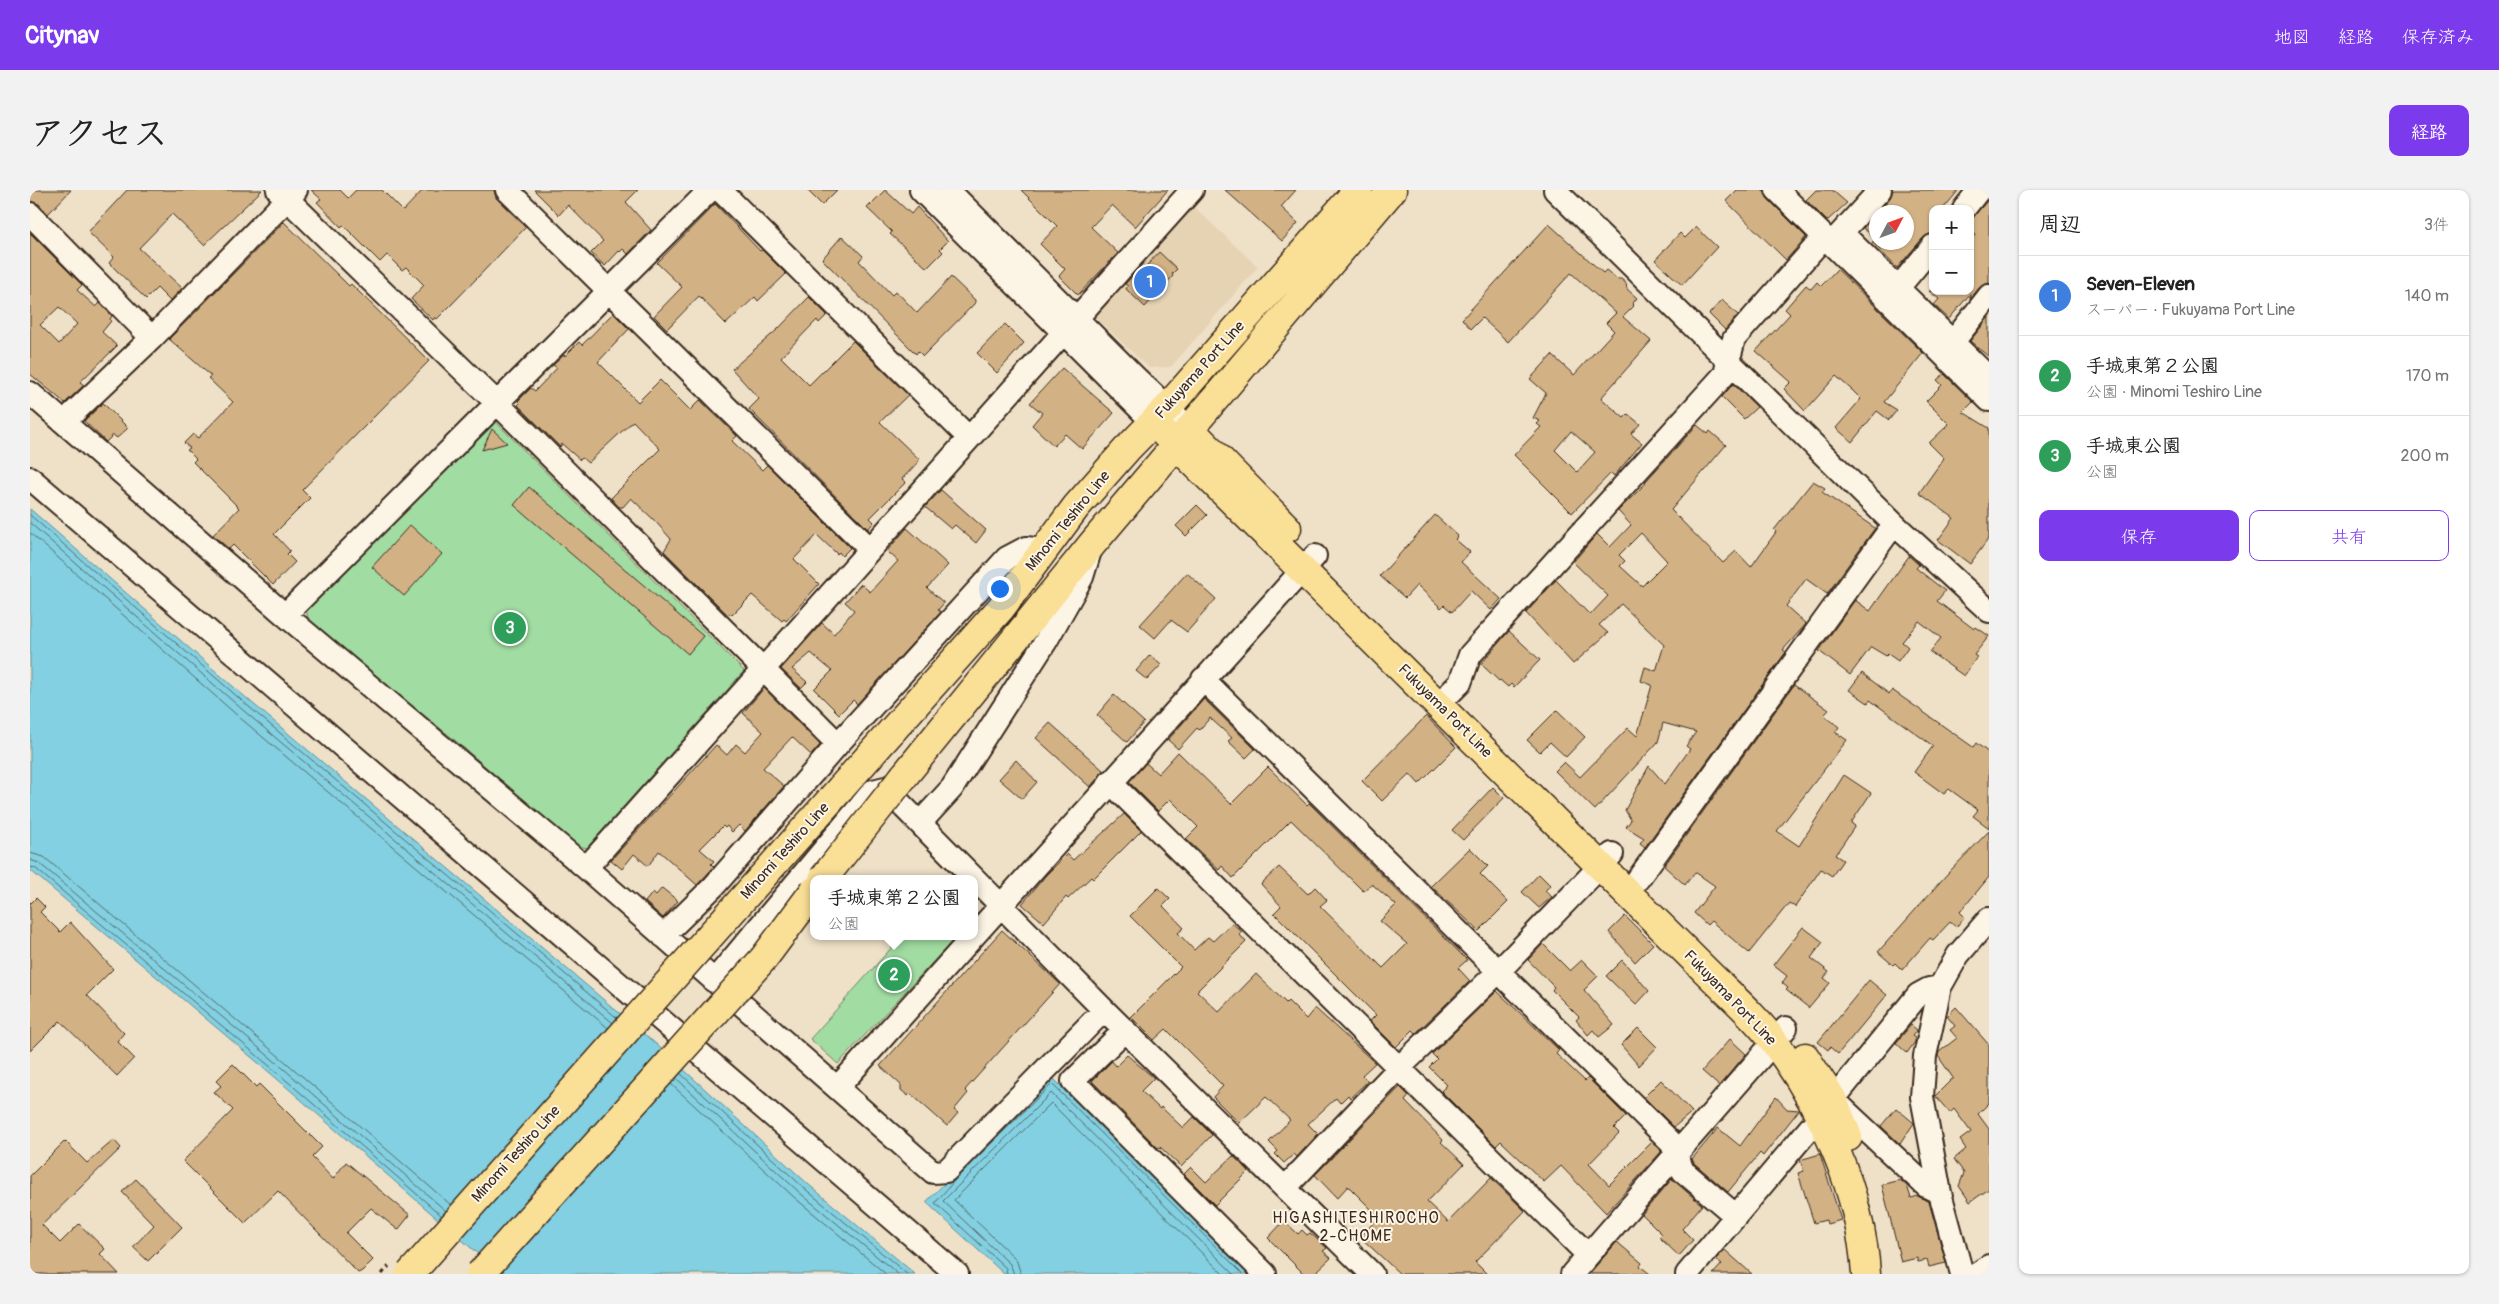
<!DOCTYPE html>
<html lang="ja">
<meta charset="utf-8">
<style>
body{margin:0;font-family:Pangolin,"Klee One",sans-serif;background:#f2f2f2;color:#222}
.controls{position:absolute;right:15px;top:15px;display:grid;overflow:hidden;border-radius:10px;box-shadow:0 1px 4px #0004}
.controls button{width:45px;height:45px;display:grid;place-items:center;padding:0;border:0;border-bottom:1px solid #e0e0e0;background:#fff;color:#222;font:25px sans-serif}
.compass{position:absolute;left:1839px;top:15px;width:45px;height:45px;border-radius:50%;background:#fff;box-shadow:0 1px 4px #0004;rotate:49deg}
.you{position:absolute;left:969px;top:398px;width:18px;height:18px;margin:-12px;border:4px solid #fff;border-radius:50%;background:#1a73e8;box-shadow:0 0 0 8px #1a73e833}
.badge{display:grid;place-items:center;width:32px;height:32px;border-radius:50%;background:#7c3aed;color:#fff;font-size:16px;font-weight:700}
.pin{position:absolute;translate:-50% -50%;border:2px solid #fff;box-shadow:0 1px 5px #0006}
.popup{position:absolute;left:780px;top:685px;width:168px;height:65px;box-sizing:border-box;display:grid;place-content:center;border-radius:10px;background:#fff;filter:drop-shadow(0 1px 4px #0005);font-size:16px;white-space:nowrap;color:#767676}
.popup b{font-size:19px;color:#222}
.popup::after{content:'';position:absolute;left:50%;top:100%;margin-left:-10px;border:10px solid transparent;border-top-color:#fff}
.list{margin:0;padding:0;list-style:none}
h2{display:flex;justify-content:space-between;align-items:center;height:65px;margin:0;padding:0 20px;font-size:21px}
h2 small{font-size:16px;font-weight:400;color:#767676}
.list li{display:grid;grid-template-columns:32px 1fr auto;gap:15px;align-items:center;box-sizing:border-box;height:80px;padding:0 20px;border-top:1px solid #e0e0e0}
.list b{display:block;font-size:19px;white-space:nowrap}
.list p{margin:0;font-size:16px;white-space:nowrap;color:#767676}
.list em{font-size:16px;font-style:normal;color:#767676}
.actions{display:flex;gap:10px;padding:15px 20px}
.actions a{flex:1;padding:11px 0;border:1px solid #7c3aed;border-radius:10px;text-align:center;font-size:18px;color:#7c3aed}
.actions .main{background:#7c3aed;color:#fff}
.map{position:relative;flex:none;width:1959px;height:1084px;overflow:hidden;border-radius:10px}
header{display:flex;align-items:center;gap:30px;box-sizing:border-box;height:70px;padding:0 25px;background:#7c3aed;color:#fff}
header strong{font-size:24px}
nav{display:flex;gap:28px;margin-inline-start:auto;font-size:18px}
.intro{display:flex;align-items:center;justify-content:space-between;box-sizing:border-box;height:120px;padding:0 30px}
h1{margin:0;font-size:35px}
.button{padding:12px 22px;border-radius:10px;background:#7c3aed;color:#fff;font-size:18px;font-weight:700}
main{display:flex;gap:30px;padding:0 30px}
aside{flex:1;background:#fff;border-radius:10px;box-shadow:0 1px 4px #0004}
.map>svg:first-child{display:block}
</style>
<header>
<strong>Citynav</strong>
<nav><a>地図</a><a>経路</a><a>保存済み</a></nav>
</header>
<div class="intro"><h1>アクセス</h1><a class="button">経路</a></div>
<main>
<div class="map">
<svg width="1959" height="1084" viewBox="0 0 1959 1084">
<rect width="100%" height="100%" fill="#efe1c8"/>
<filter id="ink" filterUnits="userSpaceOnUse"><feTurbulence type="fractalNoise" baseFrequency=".02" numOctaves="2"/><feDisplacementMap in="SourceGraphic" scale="10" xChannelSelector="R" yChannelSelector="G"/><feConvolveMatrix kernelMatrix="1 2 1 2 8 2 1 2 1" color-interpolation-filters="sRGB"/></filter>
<g filter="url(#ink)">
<path fill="#e6d3b4" d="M1160 13 1228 77 1141 177 1119 178 1062 124Z"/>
<path fill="#a1dca2" stroke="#6e8360" d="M462 228 714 481 557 658 548 656 421 547 279 433 276 418Z
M872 746H927L808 874 780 849Z"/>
<path fill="#82d0e1" stroke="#668e93" d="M0 319 221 512 626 854 778 994 885 1084H471L246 888 0 680Z
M1021 886 1220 1084H974L896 1012Z"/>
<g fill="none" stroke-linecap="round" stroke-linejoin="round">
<path stroke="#576c6c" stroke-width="1" d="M0 325 218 516 587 828
M0 333 214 521 583 833
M0 343 209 527 578 838
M0 663 14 667 258 874 421 1015
M0 670 9 673 254 879 416 1021
M0 677 5 678 249 884 412 1026
M650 883 774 998 877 1084
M646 888 770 1003 868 1084
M641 894 765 1008 856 1084
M931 983 1022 894 1213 1084
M925 990 905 1013 976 1078 977 1084
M984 1084 980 1074 913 1011 1021 903 1204 1084
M991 1084 986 1069 924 1010 1021 913 1193 1084"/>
</g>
<path fill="#d2b285" stroke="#3b2a1e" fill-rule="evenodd" d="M0 0H41L18 24 9 14 0 11Z
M97 0H232L174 55 142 24 109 58 152 98 140 111 127 98 116 109 79 73 84 67 58 42Z
M281 0H310L318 8 326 0H352L373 21 393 0H464L466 8 496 37 422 114 407 129 405 127 403 130 381 109 394 95 376 77 372 80 357 65 350 72 313 35 311 37 287 12 291 9Z
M504 0H608L596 12 621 40 598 64 593 59 590 62 589 61 575 76 561 63 573 51 538 15 529 25Z
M777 0H807L792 15Z
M855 0 881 24 887 17 918 51 910 59 913 62 897 78 860 44 862 42 837 18Z
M991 0H1138L1105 37 1082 15 1061 37 1088 63 1048 105 1029 86 1035 79 1010 54 1027 36Z
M1195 0H1266L1251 17 1268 33 1252 51Z
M1707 0H1734L1738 9 1776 47 1756 70 1696 11Z
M1786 0H1802L1817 13 1797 31 1776 10Z
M1863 0H1929L1913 19H1903V43L1893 48 1867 78 1842 52H1876V22H1847L1860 8Z
M1959 9V93L1949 98 1940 109V104L1919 129 1904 115 1909 109 1899 101H1940V51L1945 45 1940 41V30Z
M685 14 730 61 732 60 756 84 728 111 725 107 696 134 669 106 637 139 624 126 652 97 627 73Z
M1842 28 1846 31V49L1833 38Z
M254 32 319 96 321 94 399 171 272 300 280 308 244 344 260 361 257 364 265 372 243 395 203 355 199 359 183 345 209 318 163 272 166 269 157 260 160 258 154 253 163 244 168 248 203 212 178 188 181 186 139 149Z
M1519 34 1573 83 1576 80 1587 89H1591L1596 93 1597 99 1607 108 1602 114 1604 116 1593 127 1621 151 1571 208 1594 228 1598 224 1610 234 1601 244 1612 253 1584 286 1581 283 1542 323 1484 265 1511 237 1507 234 1510 231 1503 228 1516 203 1500 189 1522 165 1544 185 1584 141 1576 133 1586 123 1541 83 1478 152 1452 128 1441 139 1432 129ZM1541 241 1565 262 1547 282 1525 260Z
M1666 37 1687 57 1652 95 1625 70 1650 43 1655 48Z
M0 43 52 95 47 100 66 117 70 113 82 126 80 129 81 131 72 142 87 156 50 192 54 195 35 213 0 184ZM29 117 47 134 29 154 10 135Z
M812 46 833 66 829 71 862 105 866 101 887 123 921 87 945 110V113L893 166 888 161 886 164 792 69Z
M1129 62 1147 79 1142 84 1143 86 1115 117 1096 99 1098 96 1095 94 1105 83 1108 85Z
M1807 79 1893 163 1854 212 1867 220 1859 230 1847 221 1822 252 1806 238 1831 209 1823 201 1806 186 1775 221 1754 199 1761 192 1726 161 1760 124 1755 119 1776 95 1781 99 1787 92 1791 96Z
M779 107 797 125 789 133 787 130 751 167 779 195 823 151 878 205 850 232 890 270 872 289 876 292 840 328 844 332 838 339 719 219 729 209 702 179 748 139Z
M1692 110 1708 125 1695 140 1679 124Z
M583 123 599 139 568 172 608 212 630 190 660 220 670 210 707 246 702 251 732 280 737 275 820 358 812 366 809 362 807 364 787 345 764 369 789 394 756 431 754 429 752 431 722 405 702 425 700 423 698 425 634 361 641 349 624 330 601 308 593 317H589L581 308 630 259 603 231 558 273 552 268 550 270 532 254 530 257 488 215 490 213 488 211 501 198 505 201 527 178 523 175 534 165 535 166 549 152 552 155Z
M1959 127V167L1940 151Z
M975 134 994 153 967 183 947 163Z
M1032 178 1084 223 1052 259 1035 244 1024 256 1002 235 1012 223 1000 213Z
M1914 184 1943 212 1933 222 1959 238V348L1940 374 1908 350 1924 328 1889 303 1914 268 1899 253 1919 234 1896 211 1912 195 1907 190Z
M1703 194 1727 217 1714 229 1692 207Z
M73 213 98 238 87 248 83 245 76 252 54 231Z
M1667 235 1678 244 1680 241 1696 255 1641 320 1693 373 1706 361 1721 377 1746 342 1744 340 1783 291 1795 298 1792 302 1845 338 1797 404 1776 389 1756 416 1776 434 1753 460 1756 462 1615 657 1610 653 1614 648 1596 637 1601 630 1595 620 1619 576 1635 594 1660 559 1656 556 1666 542 1633 533 1628 552 1565 620 1525 581 1534 572 1550 587 1598 538 1607 546 1622 495 1611 491 1615 477 1626 481 1634 455 1591 414 1569 435 1578 443 1543 474 1496 423 1526 390 1560 425 1578 406 1543 372 1567 344 1580 357 1601 335 1588 321 1616 293 1615 292ZM1611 343 1637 371 1612 396 1590 376 1595 371 1589 365Z
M462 239 477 253 452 260Z
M499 297 673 446 658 464 484 315Z
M911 300 956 340 946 353 925 335 921 339 895 317Z
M1167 315 1177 325 1156 346 1146 336Z
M1405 325 1428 346 1425 349 1440 362 1431 372 1471 409 1461 420 1441 401 1422 422 1414 415 1411 418 1387 395 1375 408 1350 386Z
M380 335 412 364 374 406 342 377Z
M877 338 918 375 897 398 914 413 908 420 911 422 827 514 823 510 809 524 784 499 802 481 781 463 762 479 777 492 771 498 751 479 792 433 804 444 824 420 815 412 831 394 840 402 868 371 857 361Z
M1879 366 1889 375 1886 378 1915 401 1907 411 1944 439 1946 437 1959 446 1944 465 1947 467 1934 486 1900 462 1911 448 1889 431 1872 452 1878 457 1868 471 1858 464 1856 466 1841 457 1820 485 1789 461 1825 410 1840 421Z
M1157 383 1186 409 1157 442 1141 430 1125 448 1110 435Z
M1479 441 1510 470 1484 497 1481 494 1478 497 1470 490 1469 491 1451 474Z
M1120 465 1131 475 1117 490 1106 481Z
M1832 483 1859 504 1862 500 1943 557 1946 553 1959 563V638L1943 626 1948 620 1919 599 1914 604 1884 582 1903 556 1840 510 1838 513 1819 500Z
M1764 495 1799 520 1794 525 1809 537 1805 542 1817 550 1747 641 1769 656 1814 585 1841 603 1821 633 1825 636 1805 665 1813 670 1802 686 1791 679 1765 717 1759 713 1719 763 1681 731 1677 735 1664 723 1685 696 1665 682 1655 695 1634 676Z
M734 498 790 555 781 565 762 547 733 578 754 596 715 641 709 635 702 642 697 636 695 638 693 636 670 659 684 671 681 674 684 677 667 695 629 661 618 676 604 664 592 679 581 670 686 555 697 565 706 554 715 562 733 542 713 523Z
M1084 505 1114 532 1097 552 1067 525Z
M1174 509 1225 559 1216 568 1198 551 1202 548 1180 528 1169 540 1167 538 1148 559 1138 550Z
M1527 520 1555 547 1536 567 1520 552 1510 562 1497 550Z
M1396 526 1426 557 1389 594 1380 584 1352 611 1332 591Z
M1020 533 1074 581 1060 597 1006 548Z
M1148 562 1201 614 1238 577 1277 615 1279 613 1437 770 1428 778 1440 791 1386 843 1383 840 1366 857 1340 831 1346 825 1244 723 1251 716 1231 694 1249 677 1278 704 1285 697 1297 710 1290 716 1353 778 1377 754 1350 731 1366 715 1343 695H1340L1333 701 1261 630 1203 688 1192 676 1189 680 1156 649 1168 637 1140 609 1128 621 1099 592 1116 573 1128 584Z
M986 570 1007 592 992 609 969 589Z
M1463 597 1474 608 1433 650 1422 640Z
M1094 624 1111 641 1063 689 1061 687 1038 709 1036 707 1014 733 992 714 1016 685 1037 664 1043 670Z
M1959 641V687L1930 722 1935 727 1926 737 1920 732 1903 750 1900 748 1872 780 1865 773 1863 775 1848 762 1918 683Z
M1440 658 1458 676 1450 684 1478 712 1449 741 1401 696Z
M1509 684 1520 695 1515 701 1522 707 1509 718 1492 702Z
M632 698 648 711 633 728 615 712 623 702 626 705Z
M1128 698 1140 709 1133 716 1154 738 1148 743 1164 760 1178 747 1183 751 1202 733 1212 742 1209 744 1216 752 1167 801 1189 822 1226 784 1256 813 1258 811 1276 829 1285 818 1345 873 1332 885 1338 891 1320 908 1318 905 1310 913 1306 908 1278 934 1288 944 1267 967 1264 964 1254 973 1245 964 1248 961 1239 952 1260 930 1236 907 1209 933 1183 907 1193 896 1136 839 1124 850 1101 827 1151 777 1100 726Z
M6 708 15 717 10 722 30 742 40 732 83 779 57 805 94 843 87 851 104 868 87 886 30 831 0 861V712L1 713Z
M1595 726 1623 754 1605 772 1579 742Z
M1773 737 1793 752 1781 768 1799 782 1794 788 1800 793 1779 818 1756 800 1758 798 1752 793 1757 786 1743 775Z
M972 740 1030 794 935 900 938 903 924 920 928 923 917 936 880 903 878 906 871 900V895L850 876Z
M1513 754 1540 781 1552 770 1568 786 1554 800 1584 835 1569 847 1563 840 1558 845 1546 830 1549 827 1522 800 1524 797 1498 770Z
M1592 770 1619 801 1606 815 1576 786Z
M1839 790 1857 805 1808 864 1800 857 1798 860 1788 852Z
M1467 801 1529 860 1526 864 1555 891 1558 888 1596 926 1584 938 1589 943 1559 974 1579 995 1622 952 1630 959 1631 962 1576 1023 1531 976 1514 992 1471 951 1466 956 1411 901 1417 895 1399 877 1407 869 1402 864Z
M1926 817 1959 855V913L1948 924 1959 939V999L1940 1012 1929 996 1934 983 1924 969 1936 959 1930 950 1941 942 1924 919 1920 923 1905 906 1923 888 1908 866 1909 862 1927 848 1920 840 1925 836 1917 826Z
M1881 835 1887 840 1882 846 1885 848V852L1877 863 1866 853Z
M1608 838 1627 857 1609 876 1591 855Z
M1700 849 1716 864 1689 896 1672 881Z
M1097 865 1124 888 1111 901 1130 919 1131 917 1153 938 1164 927 1182 945 1151 977 1130 957 1128 958 1062 891 1082 871 1086 876Z
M203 874 226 897 229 894 292 957 282 967 303 989 316 972 380 1025 368 1040 341 1018 316 1043 343 1070 332 1081 328 1083 248 1001 215 1033 153 971 203 920 184 902 191 896 186 891Z
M1631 890 1662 922 1644 937 1614 907Z
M1370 897 1379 906 1375 911 1413 950 1411 952 1434 974 1397 1012 1418 1032 1461 988 1495 1021 1445 1072 1457 1084H1370L1330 1047 1349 1027 1318 996 1307 1008 1285 985Z
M1746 907 1757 919 1769 920 1733 966 1730 963 1698 1002 1664 973 1662 969 1688 938 1710 956Z
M1866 918 1884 933 1870 954 1851 936Z
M84 950 91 958 12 1035 30 1053 49 1034 75 1059 70 1064 89 1084H0V986L35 951 57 973Z
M1790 964 1811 1030 1797 1034 1796 1030 1784 1033 1768 983 1774 981 1770 970Z
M1203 966 1219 981 1185 1015 1154 984 1161 977 1176 992Z
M106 989 152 1037 118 1071 103 1057 124 1035 92 1002Z
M1642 989 1672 1015 1652 1039 1663 1050 1649 1066 1629 1047 1632 1044 1612 1024Z
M1870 990 1877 996 1881 1008 1888 1006 1899 1012 1916 1073 1899 1077 1897 1070 1888 1072 1887 1068 1871 1072 1852 995Z
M1254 1031 1268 1044 1272 1040 1277 1045 1280 1043 1297 1058 1293 1061 1301 1068 1284 1084H1274L1238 1048Z
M1587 1052 1612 1073 1610 1076 1620 1084H1559Z
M1695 1060 1722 1084H1683L1692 1074 1686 1069Z"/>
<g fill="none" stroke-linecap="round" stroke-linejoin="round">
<defs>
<path id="minor" d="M248 0 467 213 808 554
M477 0 840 359
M690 0 939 248
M891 0 1124 233
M918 0 1106 188 1160 239
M1525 0 1864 334 1959 421
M1747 0 1959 210
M1934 19 1949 0
M0 24 122 148
M1812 43 1959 188
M1802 53 1850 0
M1868 98 1903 56
M1047 128 1162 0
M1923 152 1959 106
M0 203 255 425 556 678 903 982 916 981 1074 820
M34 232 122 148 266 0
M0 288 927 1084
M255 425 680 0
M1173 489 1641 952 1653 981 1706 1026
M1421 502 1430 493 1440 465 1695 184 1704 149 1794 47
M1080 592 1558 1065
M890 633 922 598 1016 451 1052 387 1060 361
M556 678 1034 142
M1608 689 1864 334
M633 746 684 696 808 554 977 368 996 358 1013 360
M684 791 843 601 855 598 1074 820 1342 1084
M1910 797 1895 866 1892 907 1910 1003 1932 1084
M1095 840 1043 891 1235 1084
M808 897 1285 366
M1804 910 1896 996 1910 1003
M1256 997 1368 879 1469 781 1582 664
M1542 1084 1756 838
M1657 1084 1790 926 1888 805 1899 799 1910 797 1928 765 1959 729
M1947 1084 1959 1076"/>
<path id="major" d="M1124 233 1676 781C1699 804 1726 827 1745 853 1793 918 1831 1003 1836 1084
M1160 239 1257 338
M874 586 1063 353 1362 0
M811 598 971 418 1046 317 1097 259 1138 217 1328 0
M1775 867 1803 910 1818 947"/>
</defs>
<use href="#minor" stroke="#3b2a1e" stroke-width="26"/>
<use href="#major" stroke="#3b2a1e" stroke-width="31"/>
<use href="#minor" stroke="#fcf5e5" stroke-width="22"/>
<use href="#major" stroke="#fadf96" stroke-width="28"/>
<defs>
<path id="major-bridge" d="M793 689 874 586
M380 1084 811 598
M450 1084 734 768 784 701"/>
</defs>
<use href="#major-bridge" stroke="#3b2a1e" stroke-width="31" stroke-linecap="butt"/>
<path stroke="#3b2a1e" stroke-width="3" stroke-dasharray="4 4" stroke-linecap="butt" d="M352 1084 359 1076"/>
<use href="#major-bridge" stroke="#fadf96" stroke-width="28"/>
</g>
</g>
<g text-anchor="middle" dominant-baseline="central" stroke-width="4" stroke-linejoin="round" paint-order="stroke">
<g font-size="15" fill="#3b2a1e" stroke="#fcf5e5">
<text transform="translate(1170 180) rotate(-48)">Fukuyama Port Line</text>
<text transform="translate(1038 331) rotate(-51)">Minomi Teshiro Line</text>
<text transform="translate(1415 521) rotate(45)">Fukuyama Port Line</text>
<text transform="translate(755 661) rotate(-48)">Minomi Teshiro Line</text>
<text transform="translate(1700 808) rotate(46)">Fukuyama Port Line</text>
<text transform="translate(486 964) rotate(-48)">Minomi Teshiro Line</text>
</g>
<g font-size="16" letter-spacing="1" fill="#3b2a1e" stroke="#fcf5e5">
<text x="1326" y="1028">HIGASHITESHIROCHO<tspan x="1326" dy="18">2-CHOME</tspan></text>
</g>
</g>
</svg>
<div class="controls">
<button>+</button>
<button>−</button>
</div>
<svg class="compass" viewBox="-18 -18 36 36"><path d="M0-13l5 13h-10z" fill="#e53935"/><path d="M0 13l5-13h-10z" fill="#767676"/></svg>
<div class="you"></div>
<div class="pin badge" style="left:1120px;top:92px;background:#3f7fe0">1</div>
<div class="pin badge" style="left:864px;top:785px;background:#2e9e5b">2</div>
<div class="popup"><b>手城東第２公園</b>公園</div>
<div class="pin badge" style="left:480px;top:438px;background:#2e9e5b">3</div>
</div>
<aside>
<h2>周辺<small>3件</small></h2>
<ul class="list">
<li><span class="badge" style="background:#3f7fe0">1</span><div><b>Seven-Eleven</b><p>スーパー · Fukuyama Port Line</p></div><em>140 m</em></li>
<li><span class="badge" style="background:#2e9e5b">2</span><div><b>手城東第２公園</b><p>公園 · Minomi Teshiro Line</p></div><em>170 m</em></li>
<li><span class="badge" style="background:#2e9e5b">3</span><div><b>手城東公園</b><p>公園</p></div><em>200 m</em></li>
</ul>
<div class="actions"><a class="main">保存</a><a>共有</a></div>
</aside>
</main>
